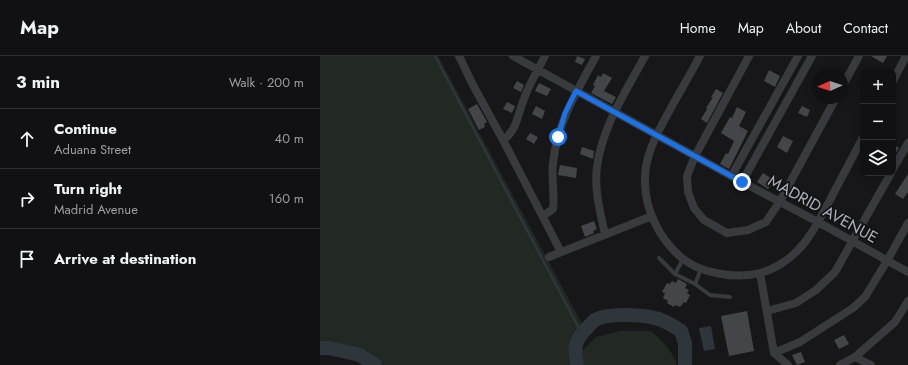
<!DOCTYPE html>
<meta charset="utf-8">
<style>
body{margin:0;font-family:Jost,sans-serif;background:#1a1a1c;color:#f1f3f6}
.controls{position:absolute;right:12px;top:12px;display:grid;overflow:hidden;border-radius:8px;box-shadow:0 2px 10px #0003}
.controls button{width:36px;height:36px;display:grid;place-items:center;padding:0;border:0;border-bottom:1px solid #303133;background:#111113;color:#f1f3f6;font:20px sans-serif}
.compass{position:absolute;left:492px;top:12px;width:36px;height:36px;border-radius:50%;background:#111113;box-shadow:0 2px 10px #0003;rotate:267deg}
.stop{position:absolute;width:12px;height:12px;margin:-9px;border:3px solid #1a73e8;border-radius:50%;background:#fff}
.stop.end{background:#1a73e8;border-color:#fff;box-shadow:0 1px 4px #0008}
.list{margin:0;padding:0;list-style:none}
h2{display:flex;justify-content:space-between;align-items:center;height:52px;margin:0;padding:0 16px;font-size:17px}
h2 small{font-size:13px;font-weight:400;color:#9c9da0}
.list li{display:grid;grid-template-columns:26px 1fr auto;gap:12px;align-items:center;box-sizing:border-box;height:60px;padding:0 16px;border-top:1px solid #303133}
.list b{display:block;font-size:15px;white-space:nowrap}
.list p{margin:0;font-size:13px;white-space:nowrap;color:#9c9da0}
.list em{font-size:13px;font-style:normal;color:#9c9da0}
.icon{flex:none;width:22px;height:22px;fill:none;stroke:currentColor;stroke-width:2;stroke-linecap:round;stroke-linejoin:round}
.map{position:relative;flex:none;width:588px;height:309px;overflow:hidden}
header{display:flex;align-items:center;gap:24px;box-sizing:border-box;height:56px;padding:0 20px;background:#111113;border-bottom:1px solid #303133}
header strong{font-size:19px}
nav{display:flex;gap:22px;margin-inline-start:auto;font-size:14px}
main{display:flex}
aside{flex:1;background:#111113}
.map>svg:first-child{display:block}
</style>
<header>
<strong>Map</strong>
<nav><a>Home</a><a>Map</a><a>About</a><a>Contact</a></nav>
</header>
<main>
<aside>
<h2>3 min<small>Walk · 200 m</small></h2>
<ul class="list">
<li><svg class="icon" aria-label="ahead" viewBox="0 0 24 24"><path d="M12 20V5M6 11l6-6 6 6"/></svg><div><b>Continue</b><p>Aduana Street</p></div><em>40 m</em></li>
<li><svg class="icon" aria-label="right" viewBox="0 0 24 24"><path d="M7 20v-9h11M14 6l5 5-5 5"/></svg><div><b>Turn right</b><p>Madrid Avenue</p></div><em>160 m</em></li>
<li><svg class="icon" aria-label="arrive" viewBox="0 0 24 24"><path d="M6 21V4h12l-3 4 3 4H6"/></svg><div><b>Arrive at destination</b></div></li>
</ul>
</aside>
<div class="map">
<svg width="588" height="309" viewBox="0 0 588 309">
<rect width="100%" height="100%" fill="#171719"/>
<path fill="#222922" d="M0 0H118L262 268C247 278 248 293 249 309H64L48 298 14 288H0Z
M300 275H331C342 285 352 294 357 309H263L262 295 276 281Z"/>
<path fill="#2e363c" d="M391 270 395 293 384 295 379 272Z"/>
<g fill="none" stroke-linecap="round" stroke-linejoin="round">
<path stroke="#2e363c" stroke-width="2.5" d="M115 0 262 278"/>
<path stroke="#2e363c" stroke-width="14" d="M0 292H9L40 299 55 309
M257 309C254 294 254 286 264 275 268 271 271 267 275 264 288 256 326 259 339 263 347 266 354 270 361 275L365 287V309"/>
</g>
<path fill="#444549" d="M257 0 265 3 262 9 255 6Z
M551 0H567L563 7Z
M449 14 460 20 455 31 444 25Z
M283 17 292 22 284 35 296 41 292 48 271 37 275 30 273 29 278 19 281 21Z
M197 25 204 29 201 36 193 32Z
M219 27 231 33 227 40 215 35Z
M396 33 403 37 387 67 381 63 387 53 386 52 393 41H391Z
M187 46 195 50 192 57 183 53Z
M157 48 167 66 164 68 165 71 159 74 148 53Z
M216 50 225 55 222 63 212 58Z
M482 50 490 54 487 61 478 57Z
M417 51 426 56 419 70 428 75 409 113 400 108 406 97 408 98 414 85 401 77 410 61 412 62Z
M210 77 218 81 214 88 206 83Z
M463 80 473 85 467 97 457 91Z
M573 88 579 92 573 102Z
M262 91 274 95 273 103 260 98Z
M240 109 257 112 256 122 238 119Z
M443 117 454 124 448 133 437 126Z
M588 118V136L583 143 575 138Z
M274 165 277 173 273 175 274 177 265 181 261 170Z
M358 223 367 228 365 232 369 234 367 237 370 239 366 247 364 246 360 251 355 249 354 251 347 247 348 245 343 242 345 237 342 236 347 227 350 228 352 225 356 227Z
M427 255 434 295 409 300 401 260Z
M524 279 529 288 519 293 514 284Z
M481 296 485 306 477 309 472 299Z"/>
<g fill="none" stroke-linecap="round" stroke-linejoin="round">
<path stroke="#393a3e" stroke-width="4" d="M339 202 355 218
M363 203 355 218 375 228 381 213
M375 228 390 239 410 241"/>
<path stroke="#393a3e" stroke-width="8" d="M139 0 153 29 183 84 241 196
M193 0 422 126 498 166 588 216
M380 0C371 17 361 34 352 50 339 74 324 98 325 126 325 154 340 184 362 202 381 218 417 223 440 217 453 214 467 205 476 196 491 182 499 163 509 146 520 124 532 103 543 81
M429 0 375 100 367 120 368 136 374 152 384 164 407 177 428 174 446 166 460 145 516 42
M573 25 586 0
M522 31 539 0
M183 84C197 75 198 57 204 43 209 28 218 14 225 0
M573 113 588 87
M412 119 478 0
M422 126 492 0
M223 160 233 153C235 138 231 122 233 107 237 67 257 35 276 0
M285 178C280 156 274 133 277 111 282 71 306 35 325 0
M229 201 332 160
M440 217 454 297 468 309
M447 255 476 247 496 234 515 216 571 117
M454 297 480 286 533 252 545 241 567 205 588 167
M535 301 551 309
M520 309 535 301 575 266 588 245"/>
</g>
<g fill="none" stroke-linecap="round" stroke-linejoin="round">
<path stroke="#1a73e8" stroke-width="5" d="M238 81 245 57 256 35 422 126"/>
</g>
<g text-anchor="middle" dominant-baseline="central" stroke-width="3.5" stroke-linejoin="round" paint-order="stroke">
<g font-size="16" fill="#aaafb8" stroke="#121214">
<text transform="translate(503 153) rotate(29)">MADRID AVENUE</text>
</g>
</g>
</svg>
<div class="controls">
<button>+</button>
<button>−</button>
<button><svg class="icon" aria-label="layers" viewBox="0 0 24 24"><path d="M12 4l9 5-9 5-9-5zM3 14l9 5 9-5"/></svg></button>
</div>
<svg class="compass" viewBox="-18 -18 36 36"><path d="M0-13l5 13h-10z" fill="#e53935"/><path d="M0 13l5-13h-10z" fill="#9c9da0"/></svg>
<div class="stop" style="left:238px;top:81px"></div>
<div class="stop end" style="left:422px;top:126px"></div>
</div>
</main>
